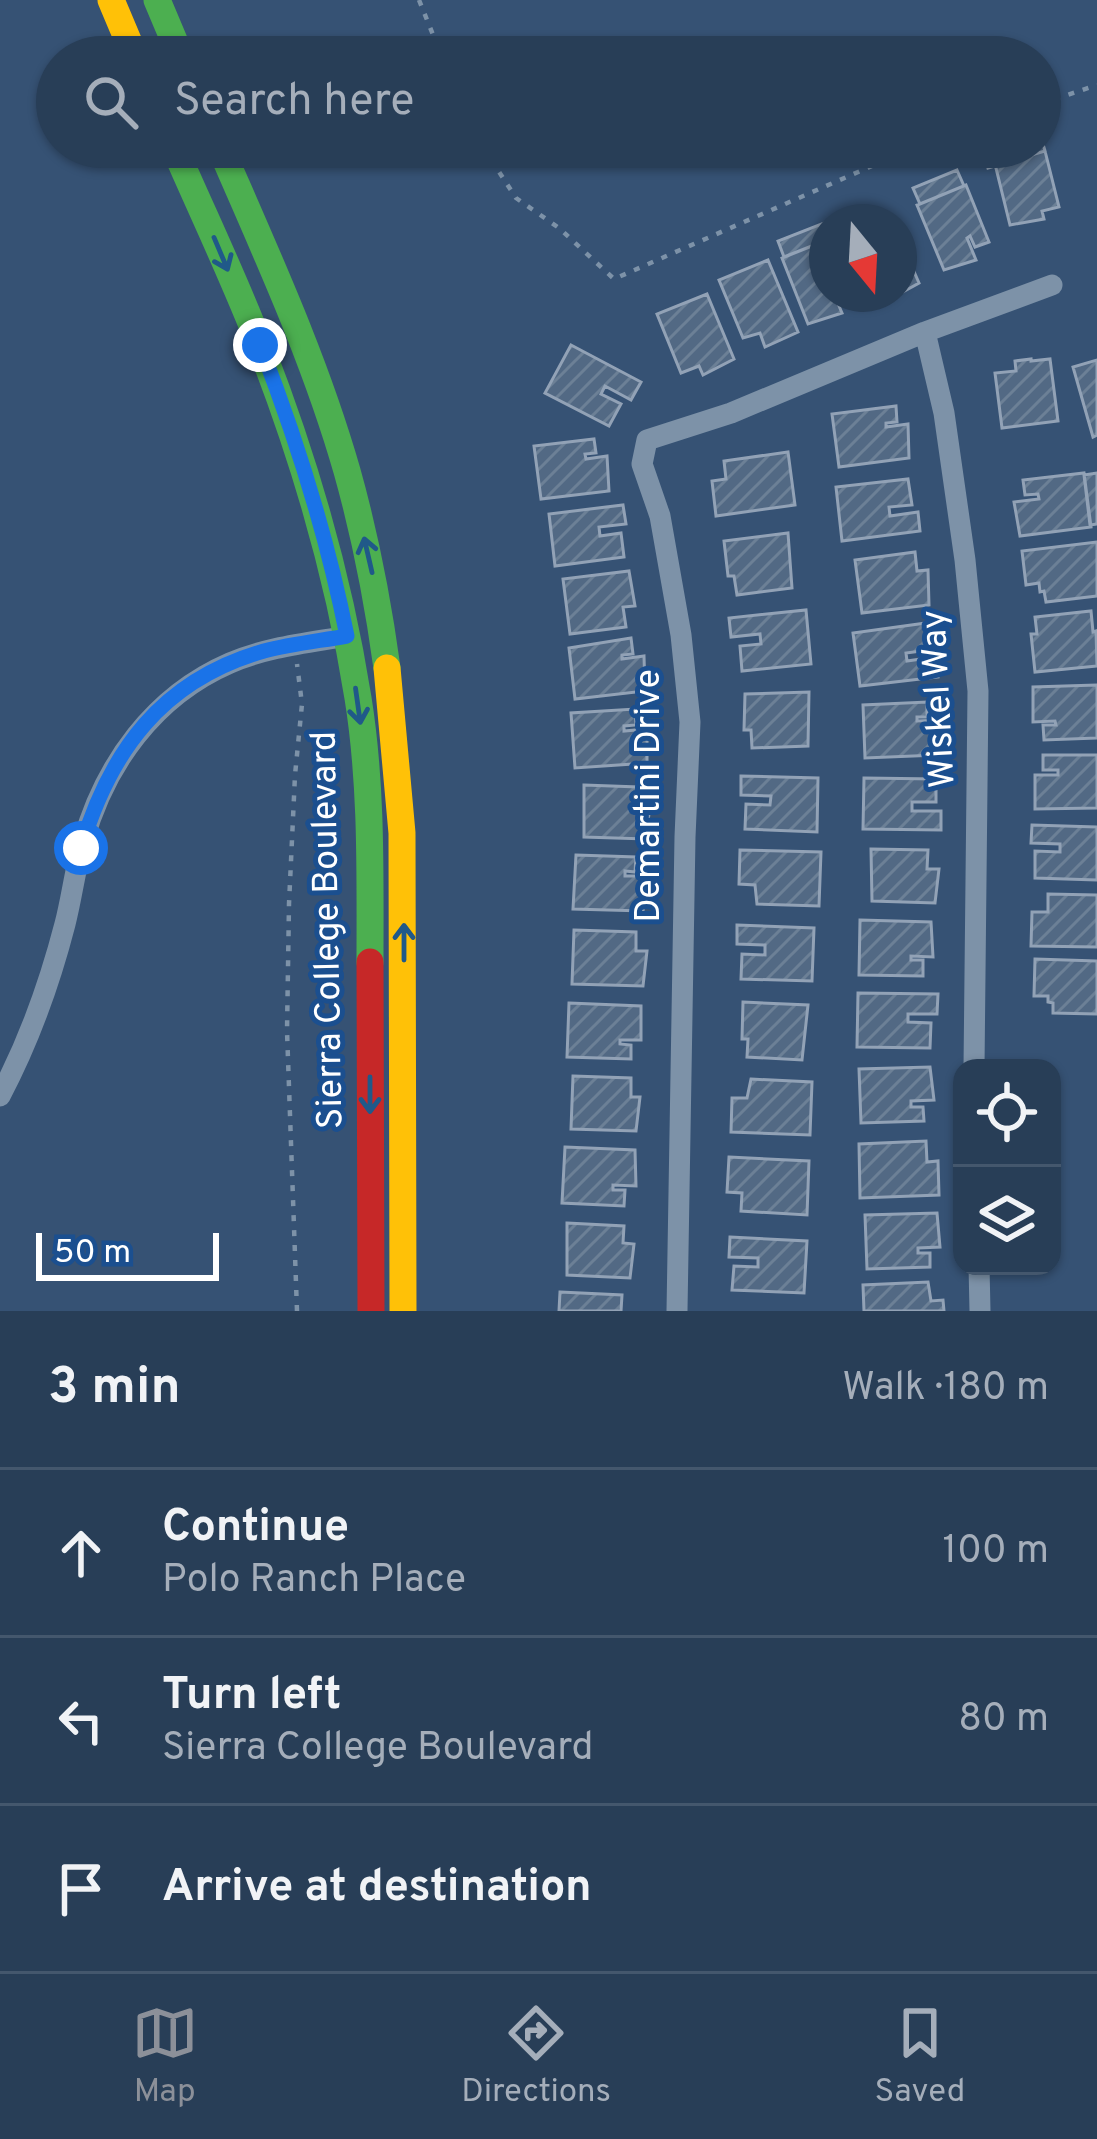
<!DOCTYPE html>
<meta charset="utf-8">
<style>
body{margin:0;font-family:Overpass,sans-serif;background:#30455d;color:#f1f3f6}
.controls{position:absolute;right:36px;bottom:36px;display:grid;overflow:hidden;border-radius:24px;box-shadow:0 3px 9px #0004}
.controls button{width:108px;height:108px;display:grid;place-items:center;padding:0;border:0;border-bottom:3px solid #44576d;background:#283e57;color:#f1f3f6;font:60px sans-serif}
.compass{position:absolute;left:809px;top:204px;width:108px;height:108px;border-radius:50%;background:#283e57;box-shadow:0 3px 9px #0004;rotate:162deg}
.scale{position:absolute;left:36px;bottom:30px;width:183px;box-sizing:border-box;padding-left:12px;border:6px solid #fff;border-top:0;font-size:33px;line-height:42px;white-space:nowrap;color:#fff;-webkit-text-stroke:9px #1b4f8f;paint-order:stroke}
.stop{position:absolute;width:36px;height:36px;margin:-27px;border:9px solid #1a73e8;border-radius:50%;background:#fff}
.stop.end{background:#1a73e8;border-color:#fff;box-shadow:0 3px 12px #0008}
.list{margin:0;padding:0;list-style:none}
h2{display:flex;justify-content:space-between;align-items:center;height:156px;margin:0;padding:0 48px;font-size:51px}
h2 small{font-size:39px;font-weight:400;color:#a5aeba}
.list li{display:grid;grid-template-columns:78px 1fr auto;gap:36px;align-items:center;box-sizing:border-box;height:168px;padding:0 48px;border-top:3px solid #44576d}
.list b{display:block;font-size:45px;white-space:nowrap}
.list p{margin:0;font-size:39px;white-space:nowrap;color:#a5aeba}
.list em{font-size:39px;font-style:normal;color:#a5aeba}
.icon{flex:none;width:66px;height:66px;fill:none;stroke:currentColor;stroke-width:2;stroke-linecap:round;stroke-linejoin:round}
.map{position:relative;flex:none;width:1097px;height:1311px;overflow:hidden}
.search{position:absolute;background:#283e57;box-shadow:0 3px 9px #0004;left:36px;right:36px;top:36px;height:132px;display:flex;align-items:center;gap:30px;box-sizing:border-box;padding:0 42px;border-radius:66px;color:#a5aeba;font-size:45px}
.sheet{height:660px;background:#283e57}
nav{display:flex;justify-content:space-around;align-items:center;box-sizing:border-box;height:168px;border-top:3px solid #44576d;background:#283e57;font-size:33px;color:#a5aeba}
nav a{display:grid;justify-items:center;gap:6px}
nav .on{color:#8c9099}
.map>svg:first-child{display:block}
</style>
<div class="map">
<svg width="1097" height="1311" viewBox="0 0 1097 1311">
<defs>
<pattern id="building-hatch" width="6" height="6" patternUnits="userSpaceOnUse" patternTransform="scale(3)"><rect width="6" height="6" fill="#526984"/><path d="M-1 1l2-2M0 6l6-6M5 7l2-2" fill="none" stroke="#6c8096"/></pattern>
</defs>
<rect width="100%" height="100%" fill="#365274"/>
<path fill="url(#building-hatch)" stroke="#92a2b6" stroke-width="3" d="M1041 137 1045 151 988 168 984 151 1001 147H1040Z
M1045 151 1059 207 1042 211 1044 219 1010 225 995 164Z
M957 170 964 186 920 204 913 188Z
M966 185 989 242 975 247 970 236 967 238 976 260 944 270 917 205Z
M824 223 827 240 784 257 778 241Z
M899 237 919 283 899 294Z
M827 240V294H834L842 313 808 324 782 258Z
M768 260 798 332 765 347 760 333 743 338 719 280Z
M707 294 734 359 703 375 699 366 681 373 657 314Z
M571 345 641 382 631 400 605 386 601 394 621 404 609 426 545 393Z
M1031 359V361L1050 359 1058 421 1002 428 995 373 1016 371 1015 361Z
M1097 360V435L1093 437 1073 367Z
M896 406 897 422 886 423V427L908 424 909 458 839 467 832 414Z
M594 439 596 453 585 454 586 459 607 456 609 491 541 499 534 446Z
M788 452 795 505 716 516 712 481 726 479 724 461Z
M1084 473 1091 527 1020 536 1014 502 1039 499 1038 494 1025 495 1023 480Z
M1097 473V524L1090 525 1084 475Z
M908 479 912 505 889 507 890 516 918 512 920 531 842 541 836 487Z
M623 505 626 524 599 527 600 536 621 533 624 557 555 566 549 514Z
M788 533 792 588 737 595 734 576H728L724 541Z
M1097 542V596L1046 602 1044 591 1040 592 1039 583 1026 585 1022 551Z
M915 552 917 571 928 570 929 605 862 613 855 560Z
M629 571 635 606 623 607 626 627 570 634 563 579Z
M806 610 811 664 742 671 740 646 761 644 760 634 731 637 729 618Z
M1091 611 1093 632 1096 631 1097 666 1035 672 1031 634H1037L1035 617Z
M926 623 929 650 906 653 907 661 935 657 938 677 860 686 853 633Z
M631 638 633 654 622 655V659L644 656 645 691 575 699 569 648Z
M1097 685V738L1044 740 1043 725H1056L1055 721 1033 722V687Z
M809 692 808 746 752 748 751 730H744L745 694Z
M927 702V717H917V721L939 720 937 755 865 758 863 705Z
M635 709 636 725 624 726V731L647 729V763L575 768 571 713Z
M1043 755H1097V808L1035 809V775H1058V770H1043Z
M741 776 818 778 817 832 745 829 746 804 770 805 771 796 741 795Z
M864 778 936 779V802H912V811H941V830L863 829Z
M584 785 638 787 637 804 650 805 646 839 584 837Z
M1032 825 1097 827V880L1035 878V851L1060 852V844L1031 843Z
M871 849 928 850 927 869H939L935 903 872 901Z
M740 850 821 852 819 906 757 904 755 885 739 884Z
M576 855 636 857 635 872 625 871V876H647L643 911 573 909Z
M1048 894 1097 895V947L1031 946 1032 912H1048Z
M860 920 931 922 933 957 911 956V960H923V976L859 975Z
M737 925 814 928 812 981 741 979 742 954 765 955V945L737 944Z
M574 930 636 932V951H647L643 986 572 984Z
M1035 959 1097 961V1014L1053 1013V1003L1048 1002V996H1034Z
M858 993 938 994 937 1014H908V1022L931 1023 930 1048 857 1047Z
M743 1002 808 1005 802 1060 747 1057 748 1039H742Z
M569 1003 641 1006V1040H620V1044L631 1045V1059L567 1057Z
M930 1067 934 1100 911 1101V1107H923L924 1121 861 1123 859 1069Z
M573 1076 631 1078V1097H640L636 1131 571 1129Z
M751 1079 812 1082 810 1135 731 1132 732 1098H747Z
M926 1141 927 1162 938 1161 939 1195 860 1198 859 1144Z
M565 1147 635 1150 636 1186 613 1185V1190H625L624 1206 562 1203Z
M729 1157 809 1161 807 1215 741 1211 742 1193 727 1192Z
M937 1213 940 1247 918 1248V1253H930V1267L867 1269 865 1215Z
M567 1223 624 1226 623 1243 634 1244 630 1278 567 1275Z
M730 1237 807 1241 804 1293 732 1290 734 1266 758 1267V1258L729 1257Z
M928 1282 931 1301 943 1300 944 1311H864L863 1285Z
M560 1292 622 1295 621 1311H559Z"/>
<g fill="none" stroke-linecap="round" stroke-linejoin="round">
<path stroke="#7d92a8" stroke-width="4.5" stroke-dasharray="6 9" stroke-linecap="butt" d="M419 0 442 57
M1040 104 1097 85
M483 147 516 198 559 228 614 279 915 147
M297 1311 287 1031 289 904 295 775 302 704 297 664"/>
<path stroke="#7d92a8" stroke-width="21" d="M925 332 944 413 965 560 978 691 974 1068
M0 1096C28 1043 50 982 65 924 72 897 75 869 83 842 105 764 154 696 230 663 267 647 307 643 347 636
M979 1266 980 1311
M677 1311 685 837 690 722 681 635 660 516 642 464 647 440 731 413 925 332 1052 285"/>
<path stroke="#4caf50" stroke-width="27" d="M157 0 181 57
M174 147C203 214 235 280 261 348 305 461 339 578 358 698 372 785 370 875 370 962
M220 147C266 253 315 359 347 471 365 535 378 602 387 668"/>
<path stroke="#ffc107" stroke-width="27" d="M111 0 135 57
M387 668 402 833 403 1311"/>
<path stroke="#c62828" stroke-width="27" d="M370 962 371 1311"/>
</g>
<defs><path id="oneway-shaft" d="M-6 0H5M1.5-3L5.5 0L1.5 3" fill="none" stroke-width="1.6" stroke-linecap="round" stroke-linejoin="round" transform="scale(3)"/></defs>
<g stroke="#205989">
<use href="#oneway-shaft" transform="translate(221 254) rotate(67)"/>
<use href="#oneway-shaft" transform="translate(368 555) rotate(-103)"/>
<use href="#oneway-shaft" transform="translate(358 706) rotate(82)"/>
<use href="#oneway-shaft" transform="translate(404 942) rotate(-90)"/>
<use href="#oneway-shaft" transform="translate(370 1095) rotate(90)"/>
</g>
<g fill="none" stroke-linecap="round" stroke-linejoin="round">
<path stroke="#1a73e8" stroke-width="15" d="M81 848C110 751 162 680 264 651 291 644 319 641 347 636 327 536 297 440 260 345"/>
</g>
<g text-anchor="middle" dominant-baseline="central" stroke-width="10" stroke-linejoin="round" paint-order="stroke">
<g font-size="36" fill="#fff" stroke="#1b4f8f">
<text transform="translate(940 699) rotate(-93)">Wiskel Way</text>
<text transform="translate(650 796) rotate(-90)">Demartini Drive</text>
<text transform="translate(329 930) rotate(-91)">Sierra College Boulevard</text>
</g>
</g>
</svg>
<div class="controls">
<button><svg class="icon" aria-label="locate" viewBox="0 0 24 24"><circle cx="12" cy="12" r="6"/><path d="M12 2v4M12 18v4M2 12h4M18 12h4"/></svg></button>
<button><svg class="icon" aria-label="layers" viewBox="0 0 24 24"><path d="M12 4l9 5-9 5-9-5zM3 14l9 5 9-5"/></svg></button>
</div>
<svg class="compass" viewBox="-18 -18 36 36"><path d="M0-13l5 13h-10z" fill="#e53935"/><path d="M0 13l5-13h-10z" fill="#a5aeba"/></svg>
<div class="scale">50 m</div>
<div class="stop" style="left:81px;top:848px"></div>
<div class="stop end" style="left:260px;top:345px"></div>
<div class="search"><svg class="icon" aria-label="search" viewBox="0 0 24 24"><circle cx="10" cy="10" r="6"/><path d="M15 15l6 6"/></svg>Search here</div>
</div>
<section class="sheet">
<h2>3 min<small>Walk · 180 m</small></h2>
<ul class="list">
<li><svg class="icon" aria-label="ahead" viewBox="0 0 24 24"><path d="M12 20V5M6 11l6-6 6 6"/></svg><div><b>Continue</b><p>Polo Ranch Place</p></div><em>100 m</em></li>
<li><svg class="icon" aria-label="left" viewBox="0 0 24 24"><path d="M17 20v-9H6M10 6l-5 5 5 5"/></svg><div><b>Turn left</b><p>Sierra College Boulevard</p></div><em>80 m</em></li>
<li><svg class="icon" aria-label="arrive" viewBox="0 0 24 24"><path d="M6 21V4h12l-3 4 3 4H6"/></svg><div><b>Arrive at destination</b></div></li>
</ul>
</section>
<nav>
<a class="on"><svg class="icon" aria-label="map" viewBox="0 0 24 24"><path d="M3 6l6-2 6 2 6-2v14l-6 2-6-2-6 2zM9 4v14M15 6v14"/></svg>Map</a>
<a><svg class="icon" aria-label="directions" viewBox="0 0 24 24"><path d="M12 3l9 9-9 9-9-9zM9 14v-3h6M13 9l2 2-2 2"/></svg>Directions</a>
<a><svg class="icon" aria-label="saved" viewBox="0 0 24 24"><path d="M7 4h10v16l-5-4-5 4z"/></svg>Saved</a>
</nav>
